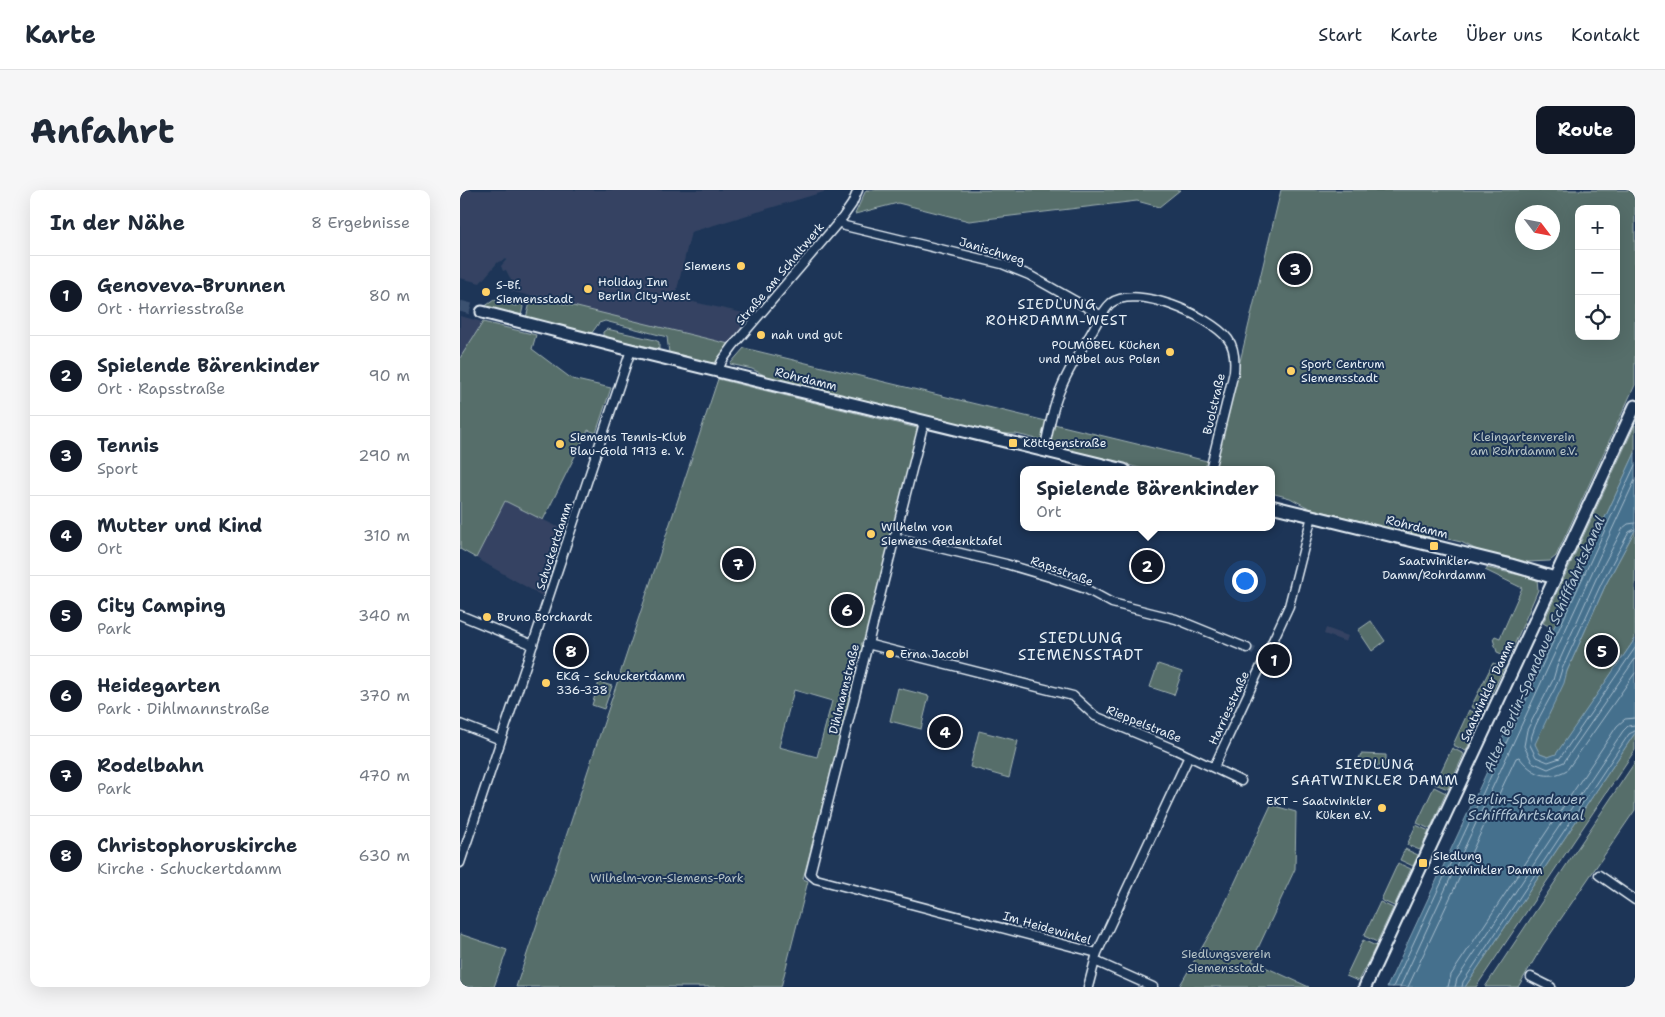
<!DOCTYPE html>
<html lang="de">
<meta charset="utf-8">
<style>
body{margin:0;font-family:"Shantell Sans",sans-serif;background:#f6f6f7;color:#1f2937}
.controls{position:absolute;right:15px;top:15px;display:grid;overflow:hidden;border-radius:10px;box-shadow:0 5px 20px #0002}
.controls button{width:45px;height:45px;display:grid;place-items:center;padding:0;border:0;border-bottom:1px solid #e0e1e3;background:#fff;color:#1f2937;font:25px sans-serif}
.compass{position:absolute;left:1055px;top:15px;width:45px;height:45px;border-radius:50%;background:#fff;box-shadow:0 5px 20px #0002;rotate:122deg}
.you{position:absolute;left:784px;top:390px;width:18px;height:18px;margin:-12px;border:4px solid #fff;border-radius:50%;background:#1a73e8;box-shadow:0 0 0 8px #1a73e833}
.badge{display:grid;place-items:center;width:32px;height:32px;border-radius:50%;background:#111827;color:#fff;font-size:16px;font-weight:700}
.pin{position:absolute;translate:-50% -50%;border:2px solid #fff;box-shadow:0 1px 5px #0006}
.popup{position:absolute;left:560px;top:276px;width:255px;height:65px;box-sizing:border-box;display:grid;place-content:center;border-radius:10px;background:#fff;filter:drop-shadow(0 1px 4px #0005);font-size:16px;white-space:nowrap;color:#747a83}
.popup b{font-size:19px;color:#1f2937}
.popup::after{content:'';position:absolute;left:50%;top:100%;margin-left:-10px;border:10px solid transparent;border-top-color:#fff}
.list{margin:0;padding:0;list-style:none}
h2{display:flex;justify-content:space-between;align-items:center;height:65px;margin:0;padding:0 20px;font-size:21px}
h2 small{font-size:16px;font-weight:400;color:#747a83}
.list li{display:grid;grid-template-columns:32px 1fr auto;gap:15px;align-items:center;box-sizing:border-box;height:80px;padding:0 20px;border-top:1px solid #e0e1e3}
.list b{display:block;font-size:19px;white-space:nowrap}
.list p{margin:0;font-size:16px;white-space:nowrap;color:#747a83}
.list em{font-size:16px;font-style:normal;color:#747a83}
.icon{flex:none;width:28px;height:28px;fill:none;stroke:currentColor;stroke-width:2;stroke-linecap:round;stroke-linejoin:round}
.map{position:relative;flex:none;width:1175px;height:797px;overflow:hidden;border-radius:10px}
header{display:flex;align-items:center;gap:30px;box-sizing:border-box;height:70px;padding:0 25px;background:#fff;border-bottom:1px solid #e0e1e3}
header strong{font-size:24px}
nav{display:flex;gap:28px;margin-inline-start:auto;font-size:18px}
.intro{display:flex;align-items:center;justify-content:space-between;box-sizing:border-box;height:120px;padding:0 30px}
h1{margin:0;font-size:35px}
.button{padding:12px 22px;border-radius:10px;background:#111827;color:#fff;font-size:18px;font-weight:700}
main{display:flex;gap:30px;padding:0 30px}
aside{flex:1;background:#fff;border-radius:10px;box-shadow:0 5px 20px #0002}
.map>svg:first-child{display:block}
</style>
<header>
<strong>Karte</strong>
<nav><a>Start</a><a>Karte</a><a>Über uns</a><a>Kontakt</a></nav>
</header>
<div class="intro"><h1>Anfahrt</h1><a class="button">Route</a></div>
<main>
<aside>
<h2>In der Nähe<small>8 Ergebnisse</small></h2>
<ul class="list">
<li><span class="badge">1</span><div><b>Genoveva-Brunnen</b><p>Ort · Harriesstraße</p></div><em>80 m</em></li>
<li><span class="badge">2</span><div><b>Spielende Bärenkinder</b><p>Ort · Rapsstraße</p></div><em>90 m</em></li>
<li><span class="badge">3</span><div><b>Tennis</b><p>Sport</p></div><em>290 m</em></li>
<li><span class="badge">4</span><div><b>Mutter und Kind</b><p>Ort</p></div><em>310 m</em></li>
<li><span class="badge">5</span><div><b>City Camping</b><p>Park</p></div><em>340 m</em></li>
<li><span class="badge">6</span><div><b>Heidegarten</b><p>Park · Dihlmannstraße</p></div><em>370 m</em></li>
<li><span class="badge">7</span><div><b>Rodelbahn</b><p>Park</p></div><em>470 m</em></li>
<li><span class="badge">8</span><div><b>Christophoruskirche</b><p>Kirche · Schuckertdamm</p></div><em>630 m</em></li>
</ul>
</aside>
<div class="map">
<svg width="1175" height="797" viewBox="0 0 1175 797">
<rect width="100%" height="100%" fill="#1d3557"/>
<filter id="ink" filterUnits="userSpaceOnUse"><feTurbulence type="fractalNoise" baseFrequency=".02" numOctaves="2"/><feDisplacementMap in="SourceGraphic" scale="10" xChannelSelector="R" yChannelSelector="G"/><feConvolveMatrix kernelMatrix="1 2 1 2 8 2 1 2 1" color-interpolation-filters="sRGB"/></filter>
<g filter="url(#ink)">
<path fill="#344362" d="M0 0H370L231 42 215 108 293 125 269 154 50 101 55 98 46 80 43 81 41 76 47 69 38 72 20 93 0 88Z
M0 126 23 132 0 168Z
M45 311 104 340 82 406 16 368Z
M866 438 888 446 886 452 864 444Z"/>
<path fill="#566e6a" stroke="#9fb0b1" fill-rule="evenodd" d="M406 0H720L699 17 677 11 509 31 438 13 395 24Z
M821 0H1175V195L1096 366 1090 371 1068 372 1019 361 1001 352 979 347 959 346 849 318 830 308 811 303V280H754ZM1119 19H1156V146H1119ZM1062 22H1092V52H1062Z
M76 107 269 154 254 174 209 163 207 147 145 131 139 133 131 144 66 128 70 113Z
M34 110 56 116 61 112 63 117 61 126 24 117Z
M23 132 76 145 72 159 112 189 151 198 136 243 128 240 83 330 45 311 16 368 0 359V168Z
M147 139 195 150 199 152V159L143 147V142Z
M284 158 586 231 581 250 556 244H537L306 186 292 179 270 174Z
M258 189 461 239 343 689 348 691 321 797H56ZM334 500 372 511 357 567 319 557Z
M594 234 747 271 745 280H688L593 257 590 253Z
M1175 235V263L1094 439 1083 433Z
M1175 340V449L1096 565 1088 567 1080 564 1075 558C1072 542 1102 501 1107 481L1146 394Z
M1028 378 1077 389 1078 400 1049 467 1037 462 1033 449 1035 446 1040 448 1062 398 1025 380Z
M911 431 925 451 912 461 898 440Z
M1033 473 1044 478 1023 522 1011 517Z
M698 474 722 482 714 505 690 497Z
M139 492 152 496 144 519 132 515Z
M438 498 469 506 461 539 430 531Z
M1009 520 1022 526 1006 561 993 555Z
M519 541 558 551 549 588 510 577Z
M1175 543V560L1016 797H1005Z
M992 558 1004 564 988 599 975 594Z
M901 564 926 565V576L896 575Z
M1175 572V620L1083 755 1058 797H1025Z
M974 597 986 603 970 639 957 633Z
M811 615 836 622 835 679 792 771 849 797H719L755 735Z
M956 635 969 641 960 660 947 655Z
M945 659 958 665 953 676 940 670Z
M938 673 951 679 934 716 921 710Z
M920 712 933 718 917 752 904 746Z
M0 744 47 760 34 797H0Z
M903 750 916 756 898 791 886 786Z"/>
<path fill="#45708d" stroke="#86a4b8" d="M1175 263V340L1146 394 1107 481 1104 493 1075 554 1080 564 1088 567 1096 564 1175 449V543L1005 797H927Z"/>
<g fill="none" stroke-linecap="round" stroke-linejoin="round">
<path stroke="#a7bdcd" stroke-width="1" d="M1175 333 1168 334 1163 338 1136 389 1097 476 1093 490 1067 540 1064 556 1072 572 1088 579 1104 572 1175 469
M1175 339 1169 342 1142 392 1102 479C1096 505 1073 529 1070 555L1076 567 1088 572 1100 568 1175 458
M933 797 1175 275
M940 797 1175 290
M948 797 1056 568 1059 567C1072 584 1087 591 1107 580L1175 483
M988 797 991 785 1157 536 1165 529 1175 528
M995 797 997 789 1163 541 1168 536 1175 535
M1002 797 1003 792 1169 544 1175 541"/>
<path stroke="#3b516f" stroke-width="8" stroke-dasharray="8 4" stroke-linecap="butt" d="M787 458 798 463"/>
<path stroke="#3b516f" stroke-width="11" stroke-dasharray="11 5.5" stroke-linecap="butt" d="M0 116 22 122"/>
<defs>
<path id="street" d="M379 31 385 36 542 74 569 85 642 126
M258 181 262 171 273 156 383 27 392 14 398 0
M464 232 350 684 356 689 637 763
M584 260C589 240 592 217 601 198 608 180 620 162 630 145 636 135 642 121 651 113 677 94 750 126 768 149 775 158 775 171 774 182L750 280
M434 347 546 374 590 387 626 399 652 413 716 429 787 458
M0 425 73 455
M407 454 613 506 635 526 716 560 781 591
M0 534 41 550
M754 577 829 416 852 326
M0 673 171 160
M1139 685 1175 710
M635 771 693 797
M1071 787 1091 797
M628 797 637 763 729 566"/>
<path id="secondary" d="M22 122 171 160 664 280
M811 316 1051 375 1095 388
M905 797 1175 216"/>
</defs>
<use href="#street" stroke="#e8f1f8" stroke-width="11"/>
<use href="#secondary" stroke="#e8f1f8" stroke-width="15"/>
<use href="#street" stroke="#1d3557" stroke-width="8"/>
<use href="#secondary" stroke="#1d3557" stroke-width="11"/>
</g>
</g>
<g fill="#ffd166" stroke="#1d3557" stroke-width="2">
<circle cx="281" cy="76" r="5"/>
<circle cx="128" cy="99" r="5"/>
<circle cx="26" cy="102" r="5"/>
<circle cx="301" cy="145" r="5"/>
<circle cx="710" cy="162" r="5"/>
<circle cx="831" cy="181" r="5"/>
<rect x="548" y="248" width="10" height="10" rx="2.5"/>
<circle cx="100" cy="254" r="5"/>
<circle cx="411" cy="344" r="5"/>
<rect x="969" y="351" width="10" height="10" rx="2.5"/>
<circle cx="27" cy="427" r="5"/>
<circle cx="430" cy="464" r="5"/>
<circle cx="86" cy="493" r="5"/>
<circle cx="922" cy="618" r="5"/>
<rect x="958" y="668" width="10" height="10" rx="2.5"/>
</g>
<g text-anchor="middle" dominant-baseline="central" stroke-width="4" stroke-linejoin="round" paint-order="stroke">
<g font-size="12" fill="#e8f1f8" stroke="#1d3557">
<text transform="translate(532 61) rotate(17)">Janischweg</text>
<text transform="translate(320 84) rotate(-50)">Straße am Schaltwerk</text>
<text transform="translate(346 189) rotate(14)">Rohrdamm</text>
<text transform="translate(754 214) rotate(-77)">Buolstraße</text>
<text transform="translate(957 337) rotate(14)">Rohrdamm</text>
<text transform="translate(94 356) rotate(-72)">Schuckertdamm</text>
<text transform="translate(602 381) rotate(20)">Rapsstraße</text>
<text transform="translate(384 499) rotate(-76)">Dihlmannstraße</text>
<text transform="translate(1027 501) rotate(-65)">Saatwinkler Damm</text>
<text transform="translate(769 518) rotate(-65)">Harriesstraße</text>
<text transform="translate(684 534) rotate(22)">Rieppelstraße</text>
<text transform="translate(587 738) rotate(16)">Im Heidewinkel</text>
</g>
<g font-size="12" fill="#e8f1f8" stroke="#1d3557" text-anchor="start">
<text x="271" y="76" text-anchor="end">Siemens</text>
<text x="138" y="92">Holiday Inn<tspan x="138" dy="14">Berlin City-West</tspan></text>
<text x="36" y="95">S-Bf.<tspan x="36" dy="14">Siemensstadt</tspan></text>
<text x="311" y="145">nah und gut</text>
<text x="700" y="155" text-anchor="end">POLMÖBEL Küchen<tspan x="700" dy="14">und Möbel aus Polen</tspan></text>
<text x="841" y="174">Sport Centrum<tspan x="841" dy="14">Siemensstadt</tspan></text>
<text x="110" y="247">Siemens Tennis-Klub<tspan x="110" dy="14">Blau-Gold 1913 e. V.</tspan></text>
<text x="563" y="253">Köttgenstraße</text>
<text x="421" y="337">Wilhelm von<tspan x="421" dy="14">Siemens Gedenktafel</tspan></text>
<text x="974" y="371" text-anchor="middle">Saatwinkler<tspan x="974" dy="14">Damm/Rohrdamm</tspan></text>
<text x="37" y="427">Bruno Borchardt</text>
<text x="440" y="464">Erna Jacobi</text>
<text x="96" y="486">EKG - Schuckertdamm<tspan x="96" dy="14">336-338</tspan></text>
<text x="912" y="611" text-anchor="end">EKT - Saatwinkler<tspan x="912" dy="14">Küken e.V.</tspan></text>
<text x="973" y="666">Siedlung<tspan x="973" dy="14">Saatwinkler Damm</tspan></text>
</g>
<g font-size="12" fill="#b5c3c6" stroke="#1d3557">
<text x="1064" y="247">Kleingartenverein<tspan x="1064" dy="14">am Rohrdamm e.V.</tspan></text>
<text x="207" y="688">Wilhelm-von-Siemens-Park</text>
<text x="766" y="764">Siedlungsverein<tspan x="766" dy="14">Siemensstadt</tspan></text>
</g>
<g font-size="14" letter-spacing="1" fill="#e8f1f8" stroke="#1d3557">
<text x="597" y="114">SIEDLUNG<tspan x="597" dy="16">ROHRDAMM-WEST</tspan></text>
<text x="915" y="574">SIEDLUNG<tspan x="915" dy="16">SAATWINKLER DAMM</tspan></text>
</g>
<g font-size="14" font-style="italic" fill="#afc4d3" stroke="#1d3557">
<text transform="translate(1084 454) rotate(-66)">Alter Berlin-Spandauer Schifffahrtskanal</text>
<text x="1066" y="609">Berlin-Spandauer<tspan x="1066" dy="16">Schifffahrtskanal</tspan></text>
</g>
<g font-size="15" letter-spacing="1" fill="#e8f1f8" stroke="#1d3557">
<text x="621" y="448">SIEDLUNG<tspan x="621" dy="17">SIEMENSSTADT</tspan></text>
</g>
</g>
</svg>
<div class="controls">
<button>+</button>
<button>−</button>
<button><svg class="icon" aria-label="locate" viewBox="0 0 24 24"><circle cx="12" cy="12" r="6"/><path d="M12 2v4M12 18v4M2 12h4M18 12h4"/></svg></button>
</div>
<svg class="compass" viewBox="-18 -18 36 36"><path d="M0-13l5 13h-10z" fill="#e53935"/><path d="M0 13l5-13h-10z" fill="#747a83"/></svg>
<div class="you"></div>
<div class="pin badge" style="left:814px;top:470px">1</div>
<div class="pin badge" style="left:687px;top:376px">2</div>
<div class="popup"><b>Spielende Bärenkinder</b>Ort</div>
<div class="pin badge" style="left:835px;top:79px">3</div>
<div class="pin badge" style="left:485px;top:542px">4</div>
<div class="pin badge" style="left:1142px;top:461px">5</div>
<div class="pin badge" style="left:387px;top:420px">6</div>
<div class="pin badge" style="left:278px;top:374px">7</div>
<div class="pin badge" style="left:111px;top:461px">8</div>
</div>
</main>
